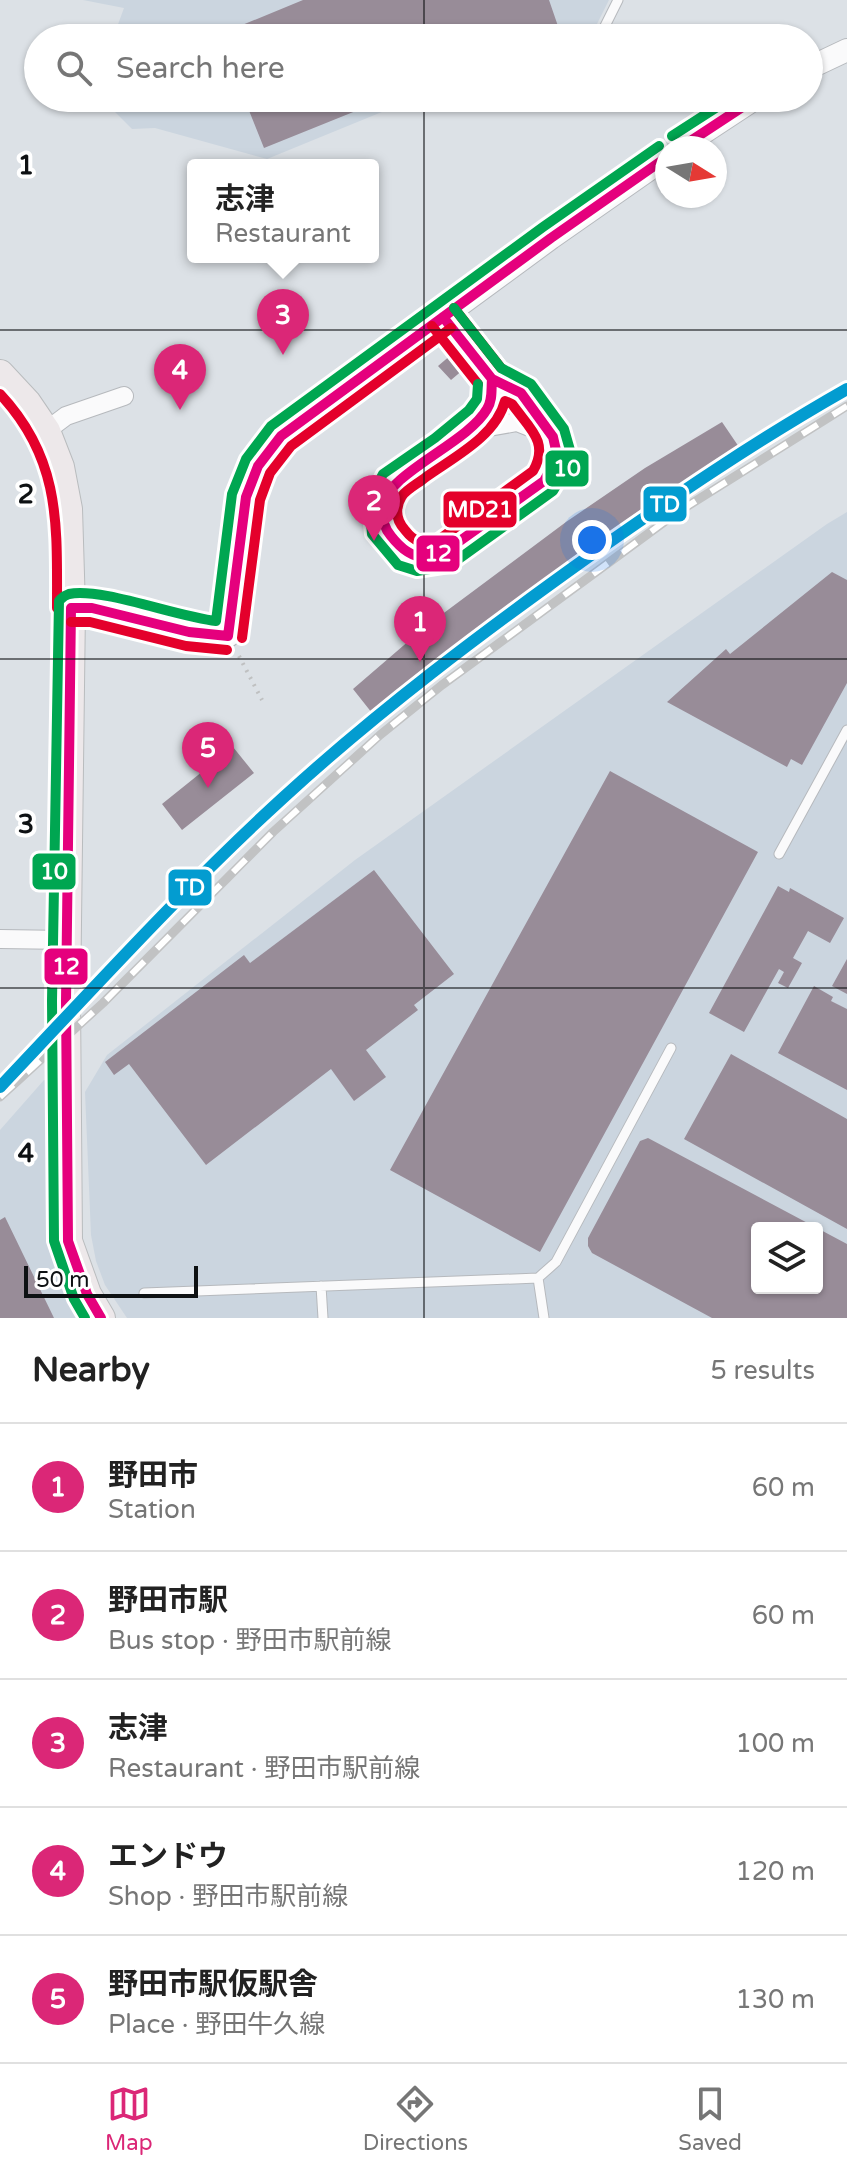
<!DOCTYPE html>
<meta charset="utf-8">
<style>
body{margin:0;font-family:"Varela Round","Noto Sans JP",sans-serif;background:#f2f2f2;color:#222}
.controls{position:absolute;right:24px;bottom:24px;display:grid;overflow:hidden;border-radius:8px;box-shadow:0 2px 6px #0004}
.controls button{width:72px;height:72px;display:grid;place-items:center;padding:0;border:0;border-bottom:2px solid #e0e0e0;background:#fff;color:#222;font:40px sans-serif}
.compass{position:absolute;left:655px;top:136px;width:72px;height:72px;border-radius:50%;background:#fff;box-shadow:0 2px 6px #0004;rotate:101deg}
.scale{position:absolute;left:24px;bottom:20px;width:174px;box-sizing:border-box;padding-left:8px;border:4px solid #0e1113;border-top:0;font-size:22px;line-height:28px;white-space:nowrap;color:#0e1113;-webkit-text-stroke:6px #fff;paint-order:stroke}
.you{position:absolute;left:592px;top:540px;width:28px;height:28px;margin:-20px;border:6px solid #fff;border-radius:50%;background:#1a73e8;box-shadow:0 0 0 12px #1a73e833}
.badge{display:grid;place-items:center;width:52px;height:52px;border-radius:50%;background:#db2777;color:#fff;font-size:26px;font-weight:700}
.pin{position:absolute;translate:-50% -66px;filter:drop-shadow(0 2px 4px #0008)}
.pin::after{content:'';position:absolute;top:42px;width:28px;height:24px;background:inherit;clip-path:polygon(0 0,100% 0,50% 100%)}
.popup{position:absolute;left:187px;top:159px;width:192px;height:104px;box-sizing:border-box;display:grid;place-content:center;border-radius:8px;background:#fff;filter:drop-shadow(0 2px 6px #0005);font-size:26px;white-space:nowrap;color:#767676}
.popup b{font-size:30px;color:#222}
.popup::after{content:'';position:absolute;left:50%;top:100%;margin-left:-16px;border:16px solid transparent;border-top-color:#fff}
.list{margin:0;padding:0;list-style:none}
h2{display:flex;justify-content:space-between;align-items:center;height:104px;margin:0;padding:0 32px;font-size:34px}
h2 small{font-size:26px;font-weight:400;color:#767676}
.list li{display:grid;grid-template-columns:52px 1fr auto;gap:24px;align-items:center;box-sizing:border-box;height:128px;padding:0 32px;border-top:2px solid #e0e0e0}
.list b{display:block;font-size:30px;white-space:nowrap}
.list p{margin:0;font-size:26px;white-space:nowrap;color:#767676}
.list em{font-size:26px;font-style:normal;color:#767676}
.icon{flex:none;width:44px;height:44px;fill:none;stroke:currentColor;stroke-width:2;stroke-linecap:round;stroke-linejoin:round}
.map{position:relative;flex:none;width:847px;height:1318px;overflow:hidden}
.search{position:absolute;background:#fff;box-shadow:0 2px 6px #0004;left:24px;right:24px;top:24px;height:88px;display:flex;align-items:center;gap:20px;box-sizing:border-box;padding:0 28px;border-radius:44px;color:#767676;font-size:30px}
.sheet{height:744px;background:#fff}
nav{display:flex;justify-content:space-around;align-items:center;box-sizing:border-box;height:112px;border-top:2px solid #e0e0e0;background:#fff;font-size:22px;color:#767676}
nav a{display:grid;justify-items:center;gap:4px}
nav .on{color:#db2777}
.map>svg:first-child{display:block}
</style>
<div class="map">
<svg width="847" height="1318" viewBox="0 0 847 1318">
<rect width="100%" height="100%" fill="#dce1e6"/>
<path fill="#cbd5df" fill-rule="evenodd" d="M83 0H609L597 24 562 38H113L124 8Z
M101 98H416L267 159 155 128 132 129Z
M847 512V1318H127L105 1285 96 1261 91 1235 85 1092 107 1055 355 860 827 524ZM757 1228H817V1288H757Z
M44 1080 53 1083 52 1234 61 1274 80 1318H0V1130Z"/>
<path fill="#988c98" fill-rule="evenodd" d="M303 0H549L559 29 536 38H220L218 35Z
M244 98H388L264 148Z
M458 349 470 364 451 380 438 366Z
M722 422 739 447 566 565 372 713 353 689 425 627 566 522 645 468Z
M832 572 847 580V683L802 765 791 759 787 767 667 702 726 649 730 654Z
M233 747 254 773 182 830 162 804Z
M610 771 758 852 540 1252 390 1170Z
M374 870 454 974 414 1005 418 1010 366 1050 386 1077 354 1101 331 1069 206 1165 129 1064 114 1075 105 1062 244 955 250 963Z
M778 886 789 892 790 888 844 918 830 943 808 931 793 958 802 963 788 988 778 983 784 972 779 969 744 1032 709 1013Z
M847 959V994L832 986Z
M814 986 833 997 831 1001 847 1009V1090L778 1053Z
M731 1054 847 1119V1229L684 1139Z
M648 1138 847 1244V1318H712L592 1253 588 1246V1238L640 1141ZM757 1228H817V1288H757Z
M5 1217 54 1318H0V1220Z"/>
<g fill="none" stroke-linecap="round" stroke-linejoin="round">
<defs>
<path id="service" d="M599 38 618 0
M779 854 847 730
M321 1286 323 1318
M144 1293 538 1278
M544 1318 538 1278 556 1262 671 1048"/>
<path id="minor" d="M46 431 66 416 124 396
M466 431 517 422 552 436
M0 939 67 940"/>
<path id="tertiary" d="M809 68 847 50
M680 148 756 98
M443 317 492 379 521 393 553 437 556 450 553 465 544 481 442 554 418 557 404 552 385 528 382 507 392 485C417 467 472 434 487 410 493 401 491 389 492 379
M71 608H92L189 632 228 636 246 497 258 466 281 436 551 238 667 157"/>
<path id="primary" d="M0 374 27 403 46 431 60 467 68 509 71 608 66 1001 68 1241 87 1294 101 1318"/>
</defs>
<use href="#service" stroke="#b6b9bd" stroke-width="11"/>
<use href="#minor" stroke="#b6b9bd" stroke-width="20"/>
<use href="#tertiary" stroke="#b6b9bd" stroke-width="24"/>
<use href="#primary" stroke="#b9bcbe" stroke-width="30"/>
<path stroke="#bfc0c1" stroke-width="4" stroke-dasharray="2 6" stroke-linecap="butt" d="M239 656 262 700"/>
<use href="#service" stroke="#fafafb" stroke-width="9"/>
<use href="#minor" stroke="#fafafb" stroke-width="18"/>
<use href="#tertiary" stroke="#fafafb" stroke-width="22"/>
<use href="#primary" stroke="#ede8ea" stroke-width="28"/>
<defs>
<path id="rail" d="M0 1097 103 1003 273 832 380 735 442 685 675 514 847 406"/>
</defs>
<use href="#rail" stroke="#c1c2c3" stroke-width="9"/>
<use href="#rail" stroke="#fff" stroke-width="6" stroke-dasharray="18" stroke-linecap="butt"/>
<defs>
<path id="bus-1" d="M680 148 756 98
M443 317 492 379
M492 379 521 393 553 437 556 450 553 465 544 481C517 500 491 519 464 538 435 559 416 568 391 536 385 529 381 518 382 508 386 473 467 444 487 409 493 400 491 389 492 379Z
M71 608 66 1001 68 1241 87 1294 101 1318
M71 608H92L189 632 228 636
M228 636 246 497 258 466 281 436 551 238 667 157"/>
<path id="bus-2" d="M454 308 501 368
M432 326 478 384
M0 394C61 459 57 524 57 608
M505 401 512 404C529 428 550 442 533 471L437 541C421 543 415 543 405 530 396 520 394 509 402 496 407 489 419 483 426 477 454 457 496 436 505 401Z
M71 622H90L186 646 227 650
M242 638 260 500 270 473 291 446 451 328"/>
<path id="bus-3" d="M672 136 731 98
M454 308 501 368 531 384 564 429 570 450 567 468 553 491 449 566 417 571 398 565 372 534 369 501 383 474 435 438 469 410 477 399 478 384
M85 1318 74 1299 54 1241 52 1001 59 601C63 597 63 596 69 594 100 587 178 617 216 621L232 494 246 459 271 426 543 227 659 146"/>
</defs>
<use href="#bus-1" stroke="#fff" stroke-width="16"/>
<use href="#bus-2" stroke="#fff" stroke-width="16"/>
<use href="#bus-3" stroke="#fff" stroke-width="16"/>
<use href="#bus-1" stroke="#e5007d" stroke-width="10"/>
<use href="#bus-2" stroke="#e4002b" stroke-width="10"/>
<use href="#bus-3" stroke="#00a651" stroke-width="10"/>
<defs>
<path id="rail-1" d="M0 1087C93 989 184 888 284 797 379 710 483 632 588 557 672 498 757 440 847 389"/>
</defs>
<use href="#rail-1" stroke="#fff" stroke-width="18"/>
<use href="#rail-1" stroke="#039cd0" stroke-width="12"/>
</g>
<path fill="none" stroke="#0e1113" stroke-width="2" stroke-opacity="0.55" d="M424 0V38M424 98V1318M0 330H847M0 659H847M0 988H847"/>
<g font-size="26" text-anchor="middle" font-weight="bold" fill="#0e1113" stroke="#fff" stroke-width="8" stroke-linejoin="round" paint-order="stroke">
<text x="26" y="174">1</text>
<text x="26" y="503">2</text>
<text x="26" y="833">3</text>
<text x="26" y="1162">4</text>
</g>
<g stroke="#fff" stroke-width="3">
<rect x="544" y="449" width="46" height="39" rx="8" fill="#00a651"/>
<rect x="642" y="485" width="46" height="38" rx="8" fill="#039cd0"/>
<rect x="442" y="490" width="76" height="39" rx="8" fill="#e4002b"/>
<rect x="415" y="534" width="46" height="39" rx="8" fill="#e5007d"/>
<rect x="31" y="852" width="46" height="39" rx="8" fill="#00a651"/>
<rect x="167" y="868" width="46" height="39" rx="8" fill="#039cd0"/>
<rect x="43" y="947" width="46" height="39" rx="8" fill="#e5007d"/>
</g>
<g font-size="22" text-anchor="middle" font-weight="bold" fill="#fff">
<text x="567" y="476">10</text>
<text x="665" y="512">TD</text>
<text x="480" y="517">MD21</text>
<text x="438" y="561">12</text>
<text x="54" y="879">10</text>
<text x="190" y="895">TD</text>
<text x="66" y="974">12</text>
</g>
</svg>
<div class="controls">
<button><svg class="icon" aria-label="layers" viewBox="0 0 24 24"><path d="M12 4l9 5-9 5-9-5zM3 14l9 5 9-5"/></svg></button>
</div>
<svg class="compass" viewBox="-18 -18 36 36"><path d="M0-13l5 13h-10z" fill="#e53935"/><path d="M0 13l5-13h-10z" fill="#767676"/></svg>
<div class="scale">50 m</div>
<div class="you"></div>
<div class="pin badge" style="left:420px;top:662px">1</div>
<div class="pin badge" style="left:374px;top:541px">2</div>
<div class="pin badge" style="left:283px;top:355px">3</div>
<div class="popup"><b>志津</b>Restaurant</div>
<div class="pin badge" style="left:180px;top:410px">4</div>
<div class="pin badge" style="left:208px;top:788px">5</div>
<div class="search"><svg class="icon" aria-label="search" viewBox="0 0 24 24"><circle cx="10" cy="10" r="6"/><path d="M15 15l6 6"/></svg>Search here</div>
</div>
<section class="sheet">
<h2>Nearby<small>5 results</small></h2>
<ul class="list">
<li><span class="badge">1</span><div><b>野田市</b><p>Station</p></div><em>60 m</em></li>
<li><span class="badge">2</span><div><b>野田市駅</b><p>Bus stop · 野田市駅前線</p></div><em>60 m</em></li>
<li><span class="badge">3</span><div><b>志津</b><p>Restaurant · 野田市駅前線</p></div><em>100 m</em></li>
<li><span class="badge">4</span><div><b>エンドウ</b><p>Shop · 野田市駅前線</p></div><em>120 m</em></li>
<li><span class="badge">5</span><div><b>野田市駅仮駅舎</b><p>Place · 野田牛久線</p></div><em>130 m</em></li>
</ul>
</section>
<nav>
<a class="on"><svg class="icon" aria-label="map" viewBox="0 0 24 24"><path d="M3 6l6-2 6 2 6-2v14l-6 2-6-2-6 2zM9 4v14M15 6v14"/></svg>Map</a>
<a><svg class="icon" aria-label="directions" viewBox="0 0 24 24"><path d="M12 3l9 9-9 9-9-9zM9 14v-3h6M13 9l2 2-2 2"/></svg>Directions</a>
<a><svg class="icon" aria-label="saved" viewBox="0 0 24 24"><path d="M7 4h10v16l-5-4-5 4z"/></svg>Saved</a>
</nav>
